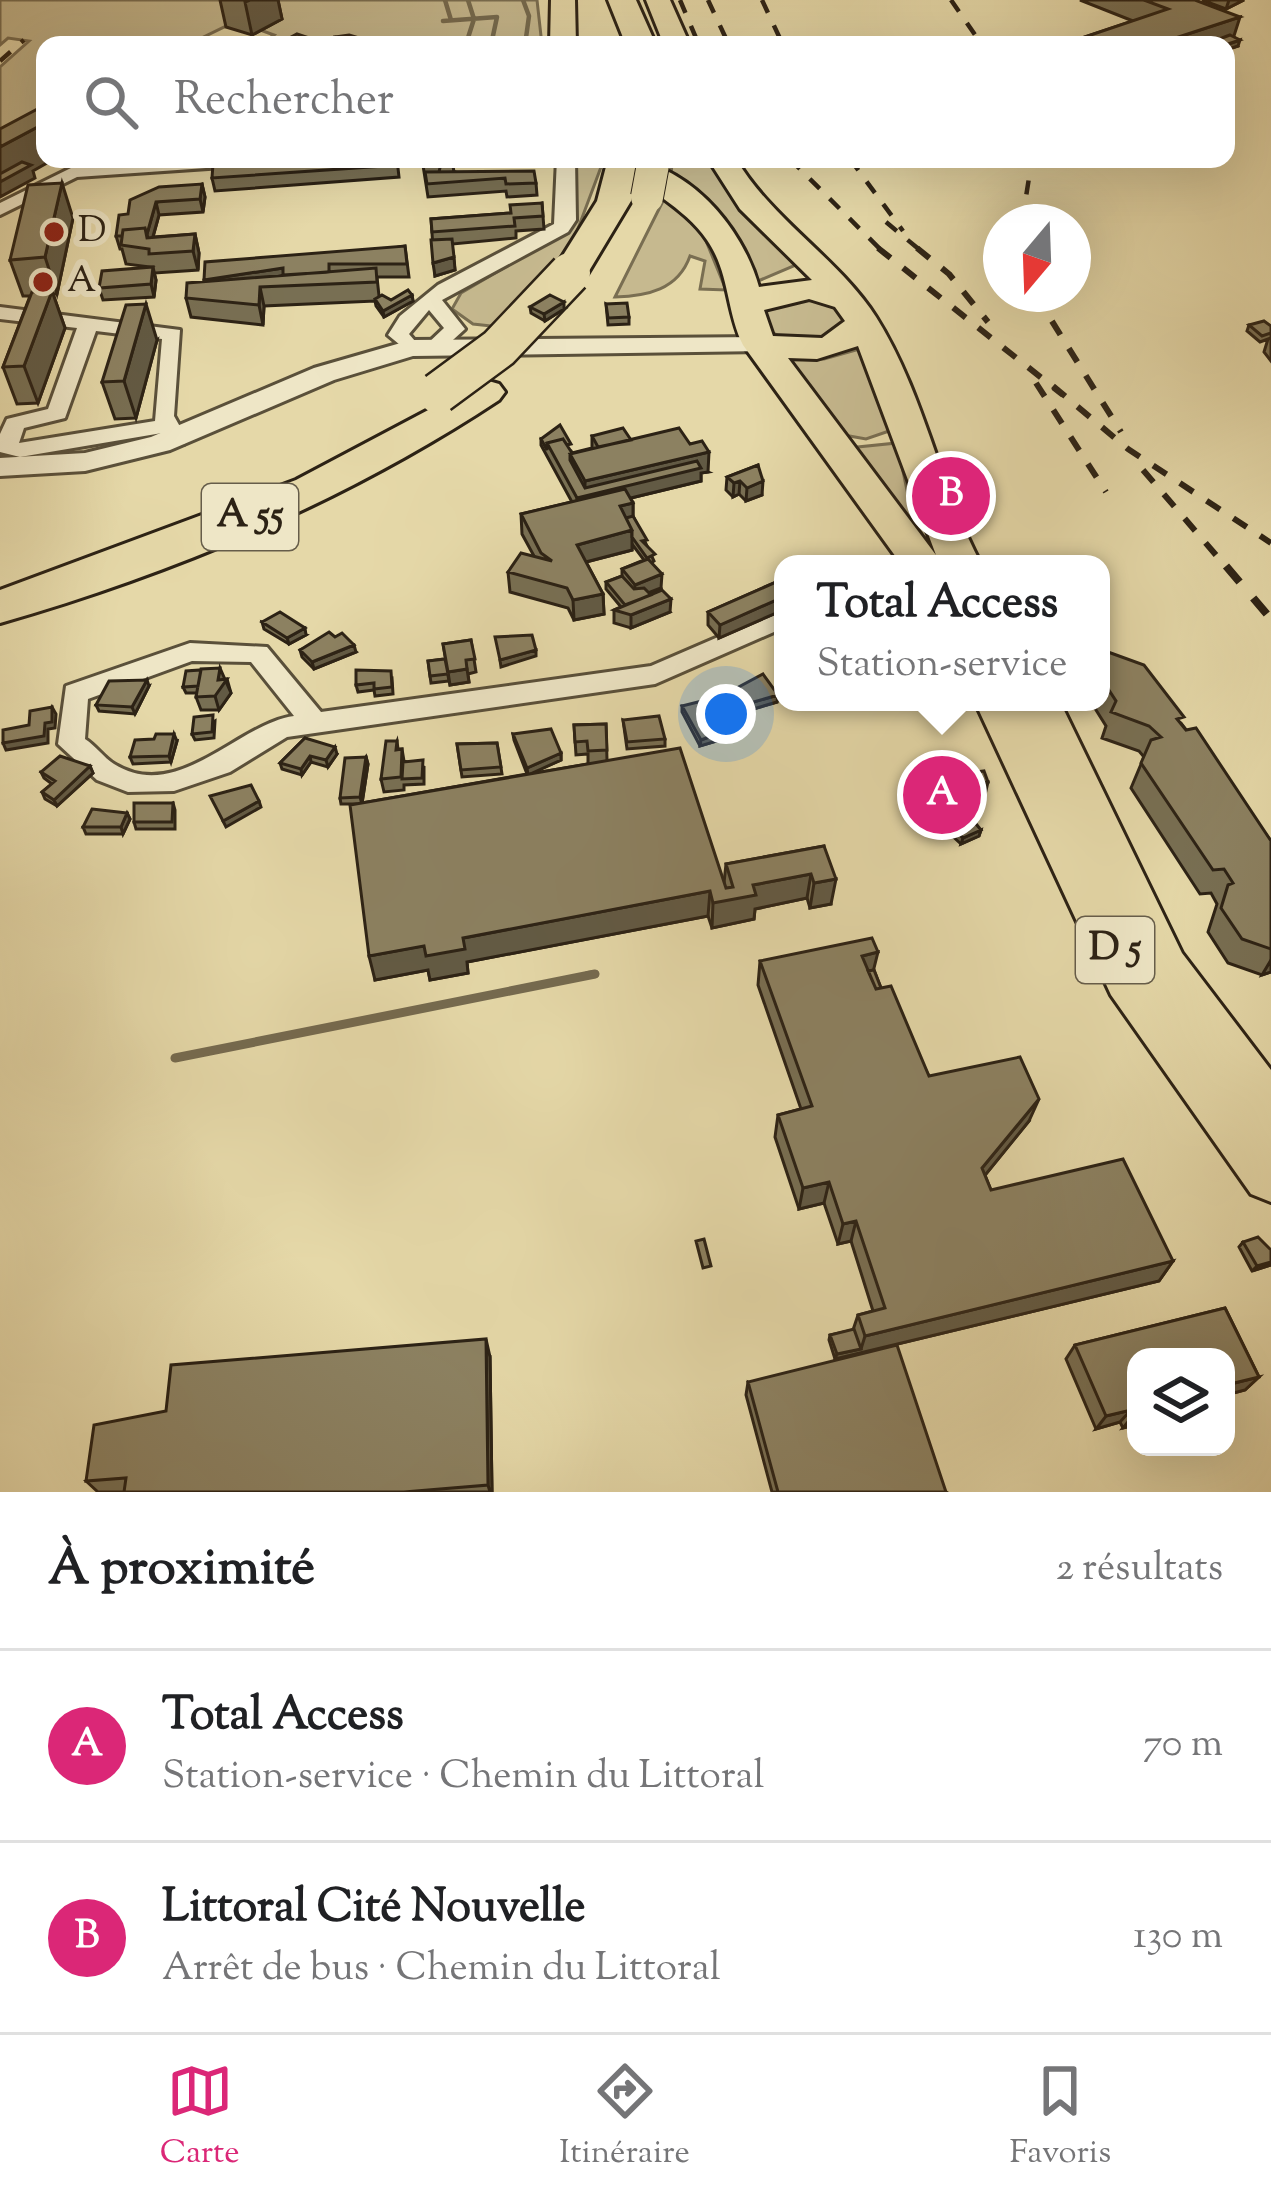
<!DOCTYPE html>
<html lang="fr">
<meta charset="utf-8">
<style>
body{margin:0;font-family:"Sorts Mill Goudy",serif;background:#f2f2f2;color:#202124}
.controls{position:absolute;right:36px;bottom:36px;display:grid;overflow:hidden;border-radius:24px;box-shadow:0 12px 48px #0002}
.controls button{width:108px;height:108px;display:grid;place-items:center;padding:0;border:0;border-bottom:3px solid #e0e0e0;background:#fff;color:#202124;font:60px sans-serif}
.compass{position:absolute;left:983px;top:204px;width:108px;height:108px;border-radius:50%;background:#fff;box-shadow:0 12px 48px #0002;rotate:199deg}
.you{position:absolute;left:726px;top:714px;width:42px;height:42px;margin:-30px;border:9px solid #fff;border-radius:50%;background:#1a73e8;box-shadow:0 0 0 18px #1a73e833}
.badge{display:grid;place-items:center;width:78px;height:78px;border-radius:50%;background:#db2777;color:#fff;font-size:39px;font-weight:700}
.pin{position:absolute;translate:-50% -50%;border:6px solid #fff;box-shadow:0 3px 12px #0006}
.popup{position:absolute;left:774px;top:555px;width:336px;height:156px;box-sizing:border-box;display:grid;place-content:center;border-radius:24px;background:#fff;filter:drop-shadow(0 3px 9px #0005);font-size:39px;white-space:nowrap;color:#757577}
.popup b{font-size:45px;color:#202124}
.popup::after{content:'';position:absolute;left:50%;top:100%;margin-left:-24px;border:24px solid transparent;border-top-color:#fff}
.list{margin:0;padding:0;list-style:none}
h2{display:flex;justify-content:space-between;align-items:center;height:156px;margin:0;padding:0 48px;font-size:51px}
h2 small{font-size:39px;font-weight:400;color:#757577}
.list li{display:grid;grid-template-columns:78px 1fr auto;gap:36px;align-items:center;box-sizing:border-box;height:192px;padding:0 48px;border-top:3px solid #e0e0e0}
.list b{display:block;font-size:45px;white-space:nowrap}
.list p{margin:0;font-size:39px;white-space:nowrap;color:#757577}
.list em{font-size:39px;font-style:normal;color:#757577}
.icon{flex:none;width:66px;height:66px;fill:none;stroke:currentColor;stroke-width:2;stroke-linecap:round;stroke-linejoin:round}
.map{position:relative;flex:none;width:1271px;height:1492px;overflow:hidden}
.search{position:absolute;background:#fff;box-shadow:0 12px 48px #0002;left:36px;right:36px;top:36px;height:132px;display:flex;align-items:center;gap:30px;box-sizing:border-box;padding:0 42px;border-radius:24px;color:#757577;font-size:45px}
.sheet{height:540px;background:#fff}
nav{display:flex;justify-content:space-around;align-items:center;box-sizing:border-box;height:168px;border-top:3px solid #e0e0e0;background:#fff;font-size:33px;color:#757577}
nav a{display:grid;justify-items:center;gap:6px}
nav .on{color:#db2777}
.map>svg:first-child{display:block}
</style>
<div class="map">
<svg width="1271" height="1492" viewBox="0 0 1271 1492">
<rect width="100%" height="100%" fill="#e5d8a8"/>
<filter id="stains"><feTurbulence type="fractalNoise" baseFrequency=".00167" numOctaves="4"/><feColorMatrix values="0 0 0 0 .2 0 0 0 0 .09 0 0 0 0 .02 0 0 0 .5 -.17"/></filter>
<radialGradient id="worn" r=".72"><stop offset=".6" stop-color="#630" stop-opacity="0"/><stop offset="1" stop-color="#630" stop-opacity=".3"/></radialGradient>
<path fill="#c6b98f" stroke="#796e52" stroke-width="3" d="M0 0H537L542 45H260L274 35 260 30 280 19 257 11 187 45H45V126L0 143V67L29 41 8 38 0 45Z
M573 159H604L573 242 500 327 473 324 452 309 461 293 572 228 576 208Z
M672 159H711L803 262 751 284 671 179Z
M665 197 702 231 726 290 700 289 705 261 690 256C678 290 647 296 615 297Z
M799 295 836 306 845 320C832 348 787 345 765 328L760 313 765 305Z
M863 348 892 430 866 439 844 435 782 360 824 359Z
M897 443 916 533 848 448Z"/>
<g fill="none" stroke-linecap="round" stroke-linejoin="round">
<path stroke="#756a4f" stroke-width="4.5" d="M445 0 451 20
M523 0 529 16 525 45
M443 21 497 17 491 45
M457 42 466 44 474 19 468 0"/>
<path stroke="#756a4f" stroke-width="8" d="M588 975 595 974"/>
<path stroke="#756a4f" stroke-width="9" d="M175 1058 595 974"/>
<defs>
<path id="minor" d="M188 159H274L265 164 77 177 0 215V203L73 167Z
M557 159H575L576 220 568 232 442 300 465 329 443 349H429L426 345 444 328 429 310 409 334 421 348 411 354 388 335 400 316 438 285 554 224Z
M0 307 180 330 174 416 187 439 184 444H168L162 433 20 457 0 452V434L7 419 48 409 77 328 0 319ZM96 331 162 339 155 421 19 443 24 428 65 418Z
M783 609V628L655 684 287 737 230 772 174 791 128 792 97 780 58 744 66 686 190 643 267 647 321 712 651 666ZM192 661 251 662 294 716C237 724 178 804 114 764 103 757 96 746 85 739L88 699Z"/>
<path id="tertiary" d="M760 337 770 339V351L413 356 334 380 170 450 85 471 0 476V458L85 453 151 437 314 368 411 340Z"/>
<path id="primary" d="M551 0H575L576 45H550Z
M646 0H670L690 45H664Z
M618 159C684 159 742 225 759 287L812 280 740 209 708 159H736C773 221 838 258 876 317 924 393 939 485 981 564H901L743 345C726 311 730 273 707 240 684 206 643 190 618 159ZM809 299 835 307 845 321 822 338 773 336 764 310ZM858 346 936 555 788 358 817 359Z
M975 702H1060L1182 953 1271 1070V1202L1251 1194 1111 995Z"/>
<path id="motorway" d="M608 0H636L656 45H626Z
M608 159H640L631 201 583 281H557L552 273 597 201Z
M485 380 499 384 505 392 499 400C348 500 174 573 0 623V590L296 480Z"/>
</defs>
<use href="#minor" stroke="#5a503a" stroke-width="6"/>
<use href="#tertiary" stroke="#5a503a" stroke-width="6"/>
<use href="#primary" stroke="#2c2215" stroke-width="6"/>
<use href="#motorway" stroke="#2c2215" stroke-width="6"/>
<use href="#minor" fill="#eee6c6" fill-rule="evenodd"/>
<use href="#tertiary" fill="#eee6c6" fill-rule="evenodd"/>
<use href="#primary" fill="#e5d8a8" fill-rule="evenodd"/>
<use href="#motorway" fill="#e5d8a8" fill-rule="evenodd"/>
<path stroke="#2c2215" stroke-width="4.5" stroke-dasharray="14 14" stroke-linecap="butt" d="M680 0 699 45
M708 0 729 45
M762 0 783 45
M951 0 982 45
M0 61 24 40
M790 159 882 251
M850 159 903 231
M886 222 921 251
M1022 222 1032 159"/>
<path stroke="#2c2215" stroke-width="6" stroke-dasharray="16 16" stroke-linecap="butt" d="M878 248 1063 395
M917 248 949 274 988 322
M1035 294 1121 432
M1036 383 1106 492
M1053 386 1128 449 1271 543
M1143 470 1228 569"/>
<path stroke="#2c2215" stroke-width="8" stroke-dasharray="21 21" stroke-linecap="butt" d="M1226 566 1271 619"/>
<defs>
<path id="motorway-bridge-far1" d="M647 197 654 159"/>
<path id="motorway-bridge" d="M438 393 499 348 570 273"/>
</defs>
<use href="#motorway-bridge-far1" stroke="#2c2215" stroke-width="34" stroke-linecap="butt"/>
<use href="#motorway-bridge" stroke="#2c2215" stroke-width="45" stroke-linecap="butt"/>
<use href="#motorway-bridge-far1" stroke="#e5d8a8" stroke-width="32"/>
<use href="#motorway-bridge" stroke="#e5d8a8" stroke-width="40"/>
</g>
<path fill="#786f53" stroke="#2c2215" stroke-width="3" d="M220 0H278L282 19 252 35 226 27Z
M1080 0H1195L1234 37 1238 46 1226 50V45H1061L1133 21Z
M1202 0H1244L1226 9Z
M335 37 382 45H336Z
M397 159 399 177 215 191 212 178 250 166Z
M422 159H447L454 172 536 183 537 195 507 197 506 191 428 197Z
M202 184 205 197 203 212 159 215 153 237 195 234 199 253 198 270 154 273 156 280 154 297 103 300 99 288 150 267 126 264 122 249H120L116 236 128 214Z
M542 203 544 229 516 231V238L452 244 455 270 435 276 431 219 511 213Z
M73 218 57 294H53L65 328 38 403 17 404 3 367 30 296H23L10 260Z
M405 246 409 277H377L379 296 391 300 412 295 413 301 384 317 376 306 375 301 264 306 263 325 191 317 186 298 204 282Z
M606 304 629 317V324L608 325Z
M530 307 564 309 545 321 531 313Z
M1249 325 1271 326V361L1264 352 1268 339 1260 342 1247 331Z
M157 340 136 418 115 419 102 382Z
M592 436 631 440 708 472 701 473V481L631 498 633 503V516L654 561 651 563 661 588 649 593 670 612 631 628 614 623V610L621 607 606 589V582L622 576V569L644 560 632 544V550L586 562 603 594 604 614 574 620 568 608 510 592 508 572 534 556 522 534 521 514 572 502 541 445V439L571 451 572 453 592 448Z
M758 465 762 495 746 501 739 494 733 497 726 490 727 477Z
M783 579V610L719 638 708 625V612Z
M262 622 306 635 289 644 264 629Z
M335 637 356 652 314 669 302 657 300 650Z
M471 640 476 672 468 674 469 682 450 685 443 644Z
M445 659 449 681 431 683 428 661Z
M1101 667 1181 723 1271 841V972L1262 975 1228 963 1208 932 1217 904 1211 893 1200 894 1131 788 1144 757 1139 751 1102 738 1106 726 1091 702H1101Z
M392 678 393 694 375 696 374 690 358 692 356 685Z
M227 679 231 693 219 710H201L196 697 197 693H186L183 687Z
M149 686 135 714 99 711 96 705Z
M733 690 778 695 777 702 743 712 733 696Z
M682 706 724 713V719L711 724 717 734V741L700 746 682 712Z
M623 720 665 739V746L627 749Z
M215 721 214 738 195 740 192 734Z
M606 724 607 760 724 883 726 864 824 846 831 904 810 908 807 898 755 909 754 919 712 928 708 916 467 962 468 973 430 980 428 970 375 980 356 804H341L340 798 366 757 368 764 362 803 527 774 514 740 513 734 561 753V760L529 774 588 764V754L576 755 574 725Z
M305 738 337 754 328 767 311 762 302 775 282 769 280 763Z
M177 741 171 762 133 764 130 757Z
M397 741 398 749H402L404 761 424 767V784L404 785V790L384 792 381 779Z
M497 743 502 774 462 777 457 744Z
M90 766 93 773 57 806 45 799 42 792 52 784 44 778 41 772Z
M910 781 988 782 985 795 911 805 907 794Z
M173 803 175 810V829H136L134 822Z
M127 813 130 819 123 834H86L83 827Z
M962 824 981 830 979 836 961 844 947 831 948 825Z
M760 961 874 970 881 988 929 1076 1029 1121 985 1175 991 1190 1173 1261 1159 1281 835 1359 829 1340 830 1335 853 1330 858 1315 873 1311 851 1241 838 1244 824 1203 799 1209 775 1137 778 1115 801 1109 758 985Z
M1243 1242 1271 1250V1265L1252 1271 1239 1247Z
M1225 1308 1259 1377 1245 1390 1226 1395V1357H1136V1420L1131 1426 1123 1428 1120 1422 1096 1429 1066 1359 1075 1345Z
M490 1357 492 1492H98L86 1481Z
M748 1382 946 1492H772L746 1395Z"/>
<path fill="#625a44" stroke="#2c2215" stroke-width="3" d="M250 0H278L282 19 252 35 245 2Z
M1229 0H1244L1226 9Z
M1240 17 1233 39 1211 42 1210 45H1154Z
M1240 40 1238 46 1226 50V45Z
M45 123V159H54L33 171 35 178 0 197V147Z
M62 183 73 218 57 294 45 257Z
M202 184 205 197 203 212 200 199Z
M156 202 159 215 150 247 147 234Z
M195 234 199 253 198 270 193 251Z
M454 257 455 270 435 276 433 263Z
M153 267 156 280 154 297 151 284Z
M283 268 284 275 207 293 204 280Z
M260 287 264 306 263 325 259 305Z
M52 291 65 328 38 403 24 366Z
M412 295 413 301 384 317 383 311Z
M564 302V309L545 321 544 314Z
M146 304 157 340 136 418 124 381Z
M709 452 708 472 701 473V481L577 511V498L585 496V481Z
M740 481 739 494 733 497 734 483Z
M763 481 762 495 746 501 747 488Z
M633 503V522L624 525 620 506Z
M632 530V550L578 564 577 545Z
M662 574 661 588 635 598V585Z
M603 594 604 614 574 620 573 600Z
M783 597V610L719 638 720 625Z
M671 599 670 612 631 628V615Z
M305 628 306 635 289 644 287 638Z
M354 645 356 652 314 669 312 662Z
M536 650V656L501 667 500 660Z
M220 668 231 693 219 710 215 696Z
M467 669 469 682 450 685 448 672Z
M147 680 149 686 135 714 132 707Z
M778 695 777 702 743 712V705Z
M52 707 56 714 55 728 48 729V743L6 750 3 743 45 723Z
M724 713V719L707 725V719Z
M174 734 177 741 171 762 169 756Z
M717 734V741L700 746 701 740Z
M335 747 337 754 328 767 326 760Z
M561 753V760L528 775 527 768Z
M310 756 311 762 302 775 301 769Z
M366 757 368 764 362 804 360 797Z
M90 766 93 773 57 806 54 800Z
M259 801 261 807 226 827 223 821Z
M127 813 130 819 123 834 121 827Z
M981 830 979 836 961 844 963 838Z
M811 874 807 898 755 909 754 919 712 928 713 903 753 885Z
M836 879 831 904 810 908 814 883Z
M710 891 708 916 467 962 468 973 430 980 428 970 375 980 369 956Z
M878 952 872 976 860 979 862 956Z
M1271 960V972L1262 975Z
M1039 1099 1029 1121 973 1190 982 1168Z
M829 1182 824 1203 799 1209 803 1188Z
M856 1221 851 1241 838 1244 843 1224Z
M1173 1261 1159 1281 835 1359 837 1354 861 1349 865 1336Z
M1271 1262V1265L1252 1271 1257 1266Z
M486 1339 490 1357 492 1492H490L488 1485Z
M1259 1377 1245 1390 1226 1395V1385Z
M1131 1410 1120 1422 1096 1429 1106 1416Z
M1136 1412V1420L1131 1426 1123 1428Z"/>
<path fill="#8c8161" stroke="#2c2215" stroke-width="3" d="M1144 0H1195L1240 17 1154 45H1061L1168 9Z
M297 34 330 45 278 44Z
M349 35 382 45H360L335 37Z
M1230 35 1240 40 1225 45H1218L1211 42Z
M171 40 186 45H161Z
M45 105V123L0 147V129Z
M265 159H397L398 165 212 178 213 164 250 166 251 160Z
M422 159H442V163L422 165Z
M442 159H447L453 166 454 172H439Z
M22 162 31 165 0 182V174Z
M534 171 536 183 506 184 505 178 427 184 425 172Z
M62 183 45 257 10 260 28 185Z
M202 184 200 199 156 202 147 234 145 228 123 230 122 236H116L119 215 128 214 130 200 159 187Z
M542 203 543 216 514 218 515 226 432 232 431 219 511 213 510 205Z
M145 228 147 238 195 234 193 251 149 254V249L121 245 123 230Z
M452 239 454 257 433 263 431 240Z
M405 246 407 264H329V272L283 275V268L204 280 205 262Z
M153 267 151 284 99 288 102 271Z
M376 268 377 282 260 287 259 305 186 298 187 283Z
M408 290 412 295 383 311 375 299 382 295 391 300Z
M52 291 24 366 3 367 32 292Z
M550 295 564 302 544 314 530 307Z
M627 303 629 317 608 318 606 304Z
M146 304 124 381 102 382 126 305Z
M1264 321 1271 326V333L1262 336 1249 325Z
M560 425 571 444 567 445 563 439 547 443V450L541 439Z
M623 428 631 440 598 447 592 436Z
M679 428 690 444 702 441 709 452 585 481 570 454Z
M563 439 572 453 570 454V460L585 488 697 461 701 468 577 498 547 443Z
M758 465 763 481 747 488 740 481 734 483 727 477Z
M625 489 633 503 620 506 632 530 577 545 603 594 573 600 567 588 508 572 521 553 552 561 541 553 521 514Z
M633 516 647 540 642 541 655 554 647 558 632 537V530L626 518Z
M648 559 662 574 635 585 622 569Z
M622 576 634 589 644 588 651 595 625 605 606 582Z
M783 579V597L720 625 708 612Z
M662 590 671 599 631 615 614 610Z
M280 612 305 628 287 638 262 622Z
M329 632 335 637 342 633 354 645 312 662 300 650Z
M532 635 536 650 500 660 495 637Z
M471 640 475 659 466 660 467 669 448 672 443 644Z
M1108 652 1144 665 1184 717 1177 719 1186 730 1196 728 1271 841V949L1242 939 1221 908 1228 885 1233 883 1224 869 1213 870 1141 763 1151 740 1161 737 1149 726 1111 712 1116 701 1101 678V667Z
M445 659 448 674 430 676 428 661Z
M220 668 218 680 227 679 215 696 196 697 201 669Z
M201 670 198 686 183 687 186 671Z
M356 670 391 671 392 687 374 689V683L356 685Z
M763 674 778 695 743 705 733 690Z
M147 680 132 707 96 705 109 681Z
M714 698 724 713 707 719 717 734 701 740 682 706Z
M52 707V722L45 723 44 736 3 743V730L29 725 30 711Z
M213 715 212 732 192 734 194 717Z
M659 716 665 739 627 742 623 720Z
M606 724 607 750 588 751 587 741 575 742 574 725Z
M551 729 561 753 527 768 513 734Z
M156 734H174L169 756 130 757 135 740 154 739Z
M305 738 335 747 326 760 310 756 301 769 280 763Z
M386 741H397L396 750 402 749 401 777 381 779Z
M497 743 501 767 461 770 457 744Z
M680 748 726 888 733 887 726 864 824 846 836 879 814 883 811 874 753 885 756 895 713 903 710 891 463 938 465 949 426 956 424 946 369 956 350 805Z
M60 756 90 766 54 800 42 792 55 781 41 772Z
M366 757 360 797 340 798 345 758Z
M423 760 422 778 402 779 403 762Z
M984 771 988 782 914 792 910 781Z
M251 785 259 801 223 821 210 796Z
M134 803H173L172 822H134Z
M92 809 127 813 121 827H83Z
M955 819 962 824 972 819 981 830 963 838 948 825Z
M872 938 878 952 862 956 876 989 891 986 929 1076 1020 1057 1039 1099 982 1168 991 1190 1123 1159 1173 1261 865 1336 858 1315 885 1308 856 1221 843 1224 829 1182 803 1188 778 1115 812 1106 760 961Z
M874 970 881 988 876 989 868 971Z
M1258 1237 1271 1250V1262L1257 1266 1243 1242Z
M704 1239 711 1266 703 1268 696 1241Z
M1225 1308 1259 1377 1226 1385V1357H1136V1415L1133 1416 1131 1410 1106 1416 1075 1345Z
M854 1329 861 1349 837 1354 830 1335Z
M486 1339 488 1485 404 1492H124L126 1478 86 1481 94 1425 166 1411 171 1365Z
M897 1345 946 1492H778L748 1382Z"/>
<g fill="#8f2418" stroke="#eee6c6" stroke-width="4.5">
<circle cx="54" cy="232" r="12"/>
<circle cx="43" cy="282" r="12"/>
</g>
<g text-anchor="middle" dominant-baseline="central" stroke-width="12" stroke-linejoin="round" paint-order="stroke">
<g font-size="36" fill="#2c2215" stroke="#eee6c6" text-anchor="start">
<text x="78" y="232">D</text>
<text x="67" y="282">A</text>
</g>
<g fill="#eee6c6" stroke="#665d4a" stroke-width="3">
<rect x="202" y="484" width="96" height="66" rx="9"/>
<rect x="1076" y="917" width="78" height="66" rx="9"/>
</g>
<g font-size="39" font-weight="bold" fill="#2c2215">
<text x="250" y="517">A 55</text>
<text x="1115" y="950">D 5</text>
</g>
</g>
<rect width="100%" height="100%" filter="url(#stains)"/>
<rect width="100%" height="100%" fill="url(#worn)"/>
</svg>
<div class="controls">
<button><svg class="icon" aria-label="layers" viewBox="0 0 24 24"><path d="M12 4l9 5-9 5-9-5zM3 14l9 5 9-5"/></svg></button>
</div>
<svg class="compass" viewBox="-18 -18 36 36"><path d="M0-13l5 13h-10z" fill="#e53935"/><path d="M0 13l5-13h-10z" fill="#757577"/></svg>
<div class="you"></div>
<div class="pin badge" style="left:942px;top:795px">A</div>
<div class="popup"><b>Total Access</b>Station-service</div>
<div class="pin badge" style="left:951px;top:496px">B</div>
<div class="search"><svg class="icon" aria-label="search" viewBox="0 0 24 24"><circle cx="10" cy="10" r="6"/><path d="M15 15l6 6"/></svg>Rechercher</div>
</div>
<section class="sheet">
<h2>À proximité<small>2 résultats</small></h2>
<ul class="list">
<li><span class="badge">A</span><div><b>Total Access</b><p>Station-service · Chemin du Littoral</p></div><em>70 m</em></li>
<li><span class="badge">B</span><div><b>Littoral Cité Nouvelle</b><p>Arrêt de bus · Chemin du Littoral</p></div><em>130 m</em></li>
</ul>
</section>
<nav>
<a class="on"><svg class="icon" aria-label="map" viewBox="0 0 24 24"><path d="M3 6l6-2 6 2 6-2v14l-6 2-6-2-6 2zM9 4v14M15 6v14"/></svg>Carte</a>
<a><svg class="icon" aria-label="directions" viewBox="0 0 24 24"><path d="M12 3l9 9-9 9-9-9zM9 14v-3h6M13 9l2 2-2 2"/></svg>Itinéraire</a>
<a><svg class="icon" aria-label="saved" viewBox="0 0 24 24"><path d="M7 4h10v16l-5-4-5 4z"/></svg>Favoris</a>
</nav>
